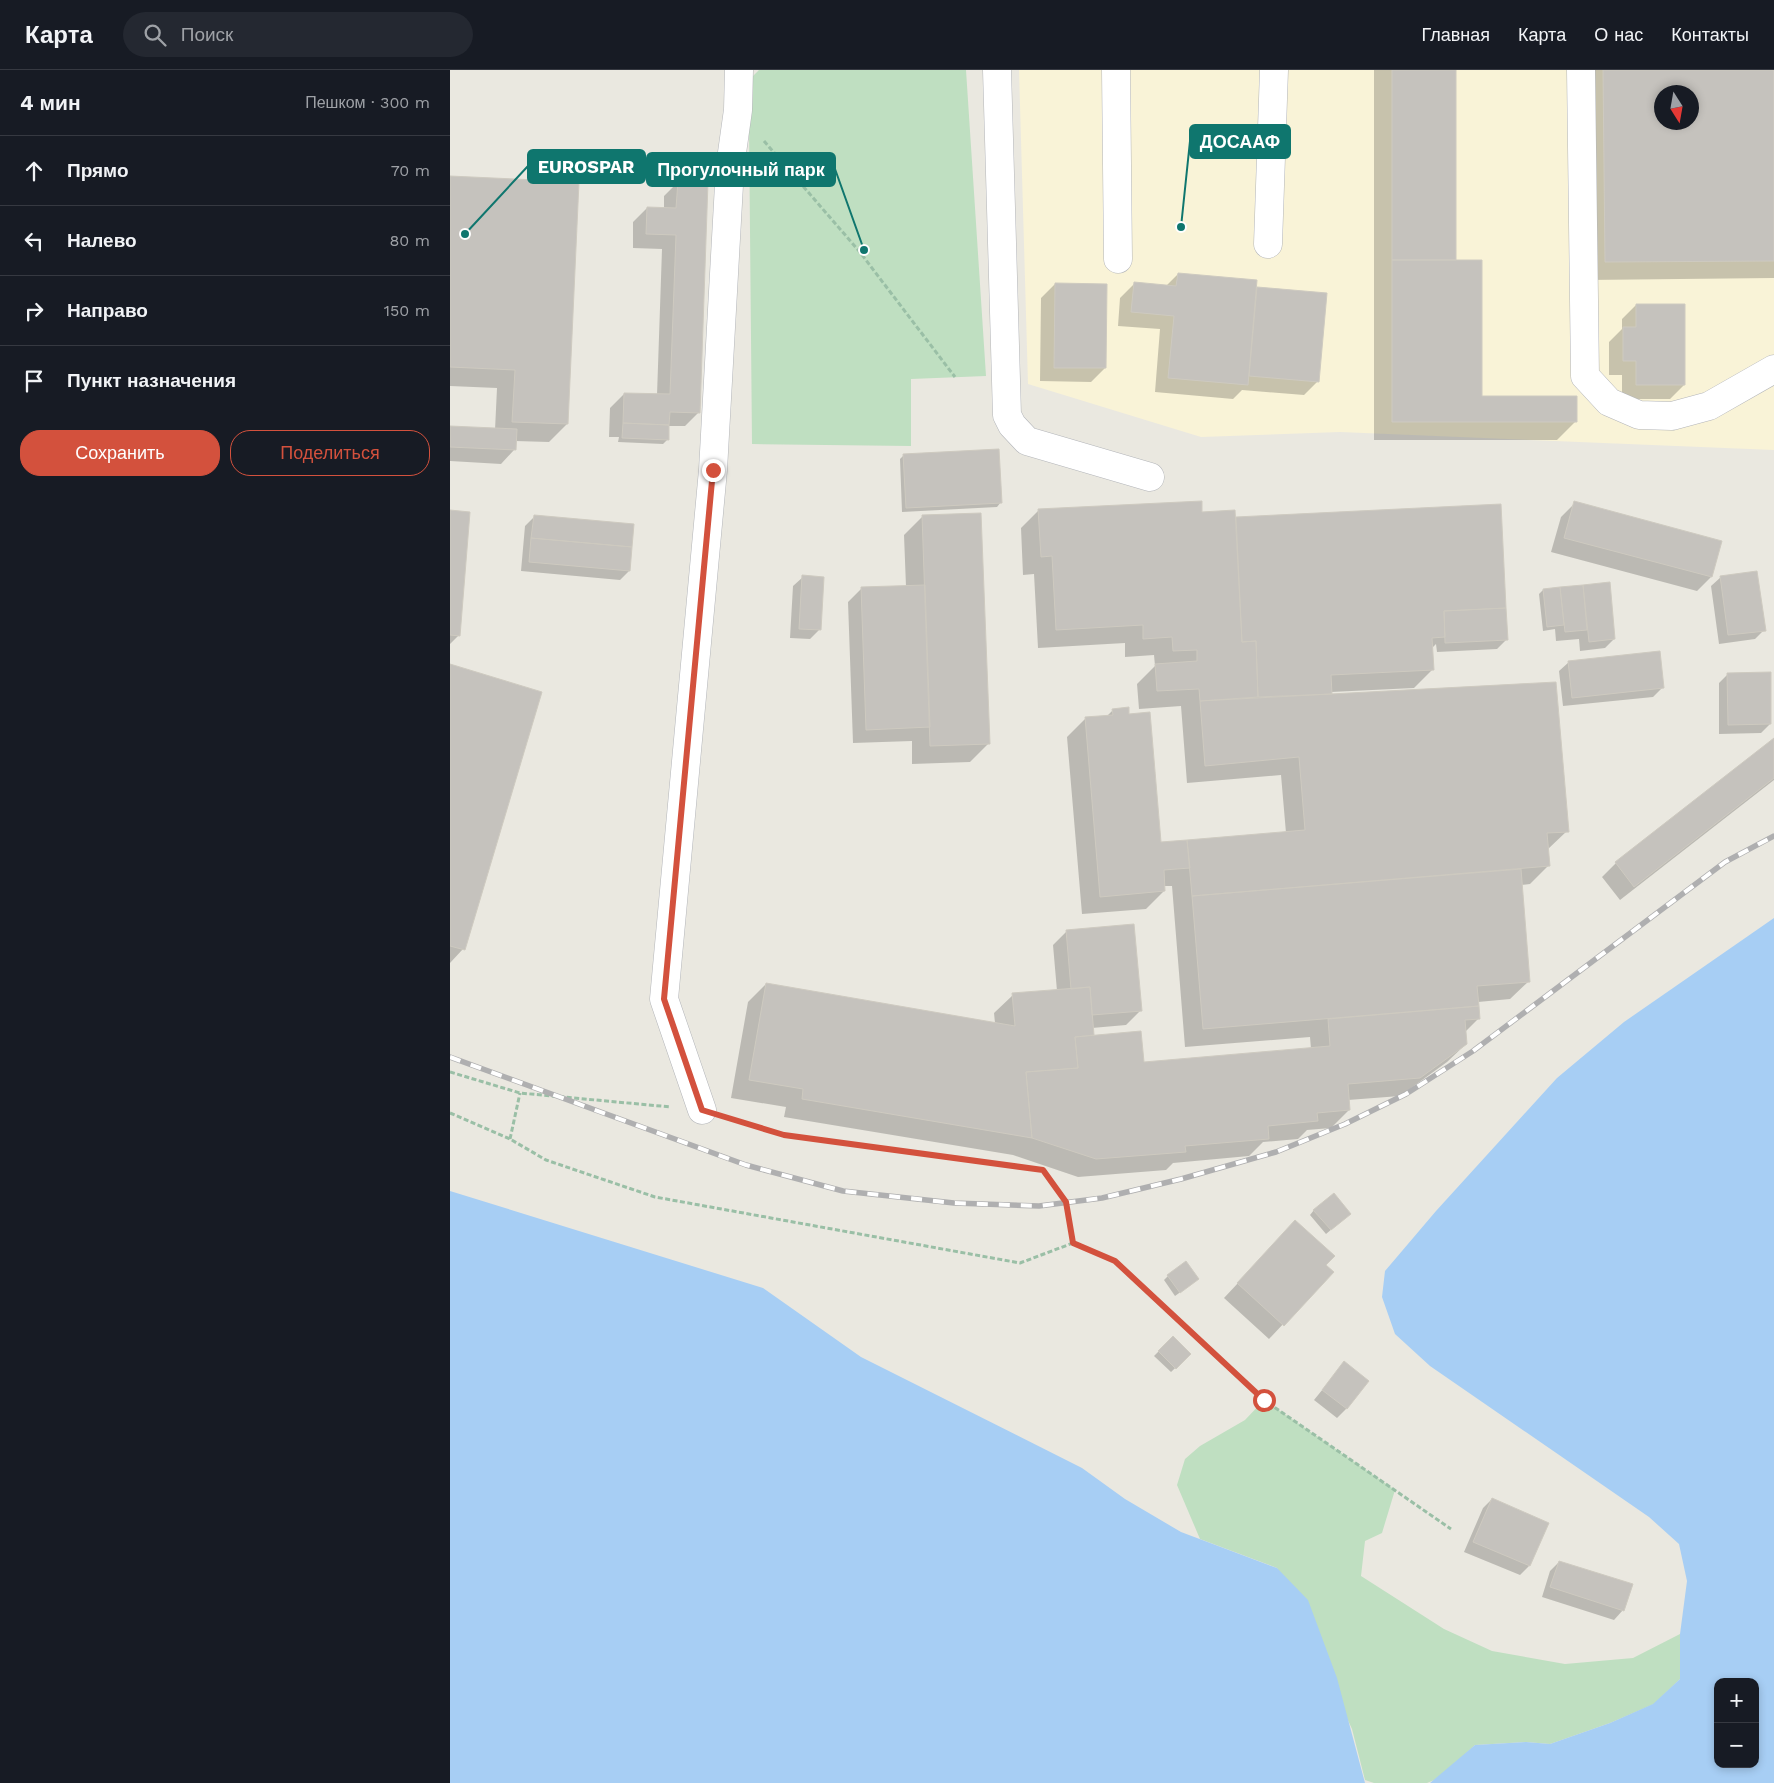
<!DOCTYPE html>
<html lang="ru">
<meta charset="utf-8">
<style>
body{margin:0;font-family:"Work Sans",sans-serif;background:#242831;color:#f1f3f6}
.controls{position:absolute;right:15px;bottom:15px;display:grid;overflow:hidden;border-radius:10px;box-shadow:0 2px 8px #0003}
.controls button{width:45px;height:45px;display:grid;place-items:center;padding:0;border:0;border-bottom:1px solid #363941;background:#171b24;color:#f1f3f6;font:25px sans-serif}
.compass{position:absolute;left:1204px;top:15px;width:45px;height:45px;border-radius:50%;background:#171b24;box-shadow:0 2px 8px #0003;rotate:169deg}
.stop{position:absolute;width:15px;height:15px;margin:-11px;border:4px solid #d3513d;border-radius:50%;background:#fff}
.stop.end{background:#d3513d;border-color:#fff;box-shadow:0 1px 5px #0008}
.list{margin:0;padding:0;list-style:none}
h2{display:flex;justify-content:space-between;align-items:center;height:65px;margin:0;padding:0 20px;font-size:21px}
h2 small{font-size:16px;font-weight:400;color:#9ea1a6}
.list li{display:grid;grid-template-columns:32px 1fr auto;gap:15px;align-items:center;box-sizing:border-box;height:70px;padding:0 20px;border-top:1px solid #363941}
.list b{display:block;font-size:19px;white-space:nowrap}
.list em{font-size:16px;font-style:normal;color:#9ea1a6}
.actions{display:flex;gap:10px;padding:15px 20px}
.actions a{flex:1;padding:11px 0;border:1px solid #d3513d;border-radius:20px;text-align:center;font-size:18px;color:#d3513d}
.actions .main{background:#d3513d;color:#fff}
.icon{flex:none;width:28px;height:28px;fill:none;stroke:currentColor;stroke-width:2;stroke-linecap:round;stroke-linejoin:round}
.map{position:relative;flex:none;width:1324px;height:1713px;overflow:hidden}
header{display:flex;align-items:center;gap:30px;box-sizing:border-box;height:70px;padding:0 25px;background:#171b24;border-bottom:1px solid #363941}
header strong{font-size:24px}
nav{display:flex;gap:28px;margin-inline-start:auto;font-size:18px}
.search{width:350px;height:45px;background:#242831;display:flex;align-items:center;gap:12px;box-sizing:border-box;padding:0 18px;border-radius:28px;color:#9ea1a6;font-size:19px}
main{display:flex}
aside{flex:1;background:#171b24}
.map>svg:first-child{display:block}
</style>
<header>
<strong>Карта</strong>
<div class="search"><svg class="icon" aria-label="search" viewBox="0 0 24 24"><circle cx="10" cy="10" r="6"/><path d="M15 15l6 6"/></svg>Поиск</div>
<nav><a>Главная</a><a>Карта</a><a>О нас</a><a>Контакты</a></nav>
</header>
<main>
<aside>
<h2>4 мин<small>Пешком · 300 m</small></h2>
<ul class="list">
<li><svg class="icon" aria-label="ahead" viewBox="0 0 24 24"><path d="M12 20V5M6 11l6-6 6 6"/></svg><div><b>Прямо</b></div><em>70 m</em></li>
<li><svg class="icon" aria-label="left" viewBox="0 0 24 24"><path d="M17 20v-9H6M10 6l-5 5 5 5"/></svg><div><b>Налево</b></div><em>80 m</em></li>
<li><svg class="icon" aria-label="right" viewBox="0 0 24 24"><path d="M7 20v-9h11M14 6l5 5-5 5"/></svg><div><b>Направо</b></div><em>150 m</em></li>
<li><svg class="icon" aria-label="arrive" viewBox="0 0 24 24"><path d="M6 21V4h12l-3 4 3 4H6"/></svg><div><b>Пункт назначения</b></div></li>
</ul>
<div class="actions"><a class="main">Сохранить</a><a>Поделиться</a></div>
</aside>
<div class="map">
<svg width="1324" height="1713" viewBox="0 0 1324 1713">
<rect width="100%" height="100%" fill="#eae8e0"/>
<path fill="#f9f3d7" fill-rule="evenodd" d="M569 0H1324V380L890 362 751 367 578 314ZM1212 22H1242V52H1212Z"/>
<path fill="#bfdfc1" d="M309 0H516L536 306 461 309V376L302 374 299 54 300 9Z
M814 1330 945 1420 932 1463 915 1471 911 1506 994 1559 1042 1581 1115 1594 1183 1588 1230 1564V1609L1204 1634 1160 1653 1100 1674 1076 1672 1025 1675 989 1708 977 1713H924L915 1710 902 1659 827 1498 750 1469 727 1415 735 1389 750 1376 795 1350Z"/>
<path fill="#a7cef4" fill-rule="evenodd" d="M1324 848V1713H980L1025 1675 1076 1672 1100 1674 1160 1653 1203 1634 1230 1609V1564L1237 1511 1229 1474 1199 1447 980 1296 945 1264 932 1227 935 1201 986 1141 1107 1008 1174 952ZM1268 1612H1305V1694H1268Z
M0 1121 313 1218 411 1287 632 1398 675 1429 731 1462 827 1498 858 1530 887 1608 915 1713H0Z"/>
<path fill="#0003" fill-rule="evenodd" d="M924 0H1005V191L1031 327 1126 351 1107 370H924Z
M1135 0H1324V208L1137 210ZM1212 22H1242V52H1212Z
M0 107 117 354 99 372 65 371 64 380 51 394 0 391V358L45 360 47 318 0 316Z
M228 112 249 342 235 356H218V369L213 374 168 372 169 367H159L160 338 174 324 207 325 212 179 183 178V152L197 138 214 139V126Z
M728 204 805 218 875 224 868 311 854 325 792 320 783 329 705 322 710 259 668 256 670 228 684 214 716 216Z
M605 214 655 298 641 312 590 311 591 228Z
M1186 235 1234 315 1220 329H1172V305H1159V272L1172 259V249Z
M454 385 551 432 547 437 452 442 450 389Z
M1125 433 1270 472 1261 507 1247 521 1101 482 1111 447Z
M1050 435 1056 570 1047 579 987 582 986 574 981 579 982 600 964 618 881 622V625L1117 761 1097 780 1099 795 1080 814 1071 815 1079 911 1060 929 1028 932 1029 948 1015 962 1016 974 997 992 950 1026 898 1030 899 1040 881 1058 857 1060 848 1069 813 1072 799 1086 723 1093 716 1100 628 1107 563 1085 334 1047 336 1037 281 1028 298 932 316 914 545 953 544 943 563 925 607 921 603 875 617 861 690 941 676 955 642 958 643 967 693 993 861 979 860 967 735 977 722 816H714V821L696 839 632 844 617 667 636 648 656 647 663 640 710 774 836 763 831 705 737 713 731 636 689 639 687 614 705 596 704 585 675 587V573L588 578 584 504 573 505 571 458 589 440 751 443 785 448Z
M0 441 9 565 0 574Z
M473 446 538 674 520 692 462 694V671L403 673 398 532 412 518 456 517 454 465Z
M84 447 179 501 170 510 71 501 75 456Z
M353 507 369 560 360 569 340 568 343 516Z
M1271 507 1314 560 1305 569 1269 574 1261 516Z
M1159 514 1164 569 1155 578 1130 581 1129 569 1106 571 1105 559 1093 561 1089 524 1093 520H1109Z
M1119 592 1212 618 1203 627 1113 636 1109 601Z
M0 596 13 879 0 893Z
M1278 604 1320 654 1311 663 1269 664V613Z
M1324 670V710L1170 830 1152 807 1166 793Z
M864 1140 895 1148 876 1164 860 1145Z
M832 1166 882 1202 819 1269 774 1228Z
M718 1206 743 1213 725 1226 714 1210Z
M723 1267 740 1284 721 1302 704 1286Z
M894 1293 896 1339 887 1348 864 1330Z
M1042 1429 1097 1453 1079 1496 1070 1505 1014 1482 1033 1438Z
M1109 1492 1173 1540 1164 1550 1092 1527 1100 1501Z"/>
<path fill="#c5c2bd" stroke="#cecac0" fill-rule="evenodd" d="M942 0H1006V190H942Z
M1153 0H1324V191L1155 192ZM1212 22H1242V52H1212Z
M0 106 129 112 118 354 62 352 65 300 0 297Z
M228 111 258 112 250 343 220 342 219 355 173 353 174 323 220 324 226 165 196 164 197 137 226 138Z
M942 190H1032V326H1127V352H942Z
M728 203 807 210 798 315 718 308 724 246 681 242 684 212 726 216Z
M605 213 657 214 656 298H604Z
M807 217 877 223 869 312 799 306Z
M1186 234H1235V315H1186V291H1173V257H1186Z
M173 353 219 355V370L172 368Z
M0 356 67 359 66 380 0 377Z
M549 379 552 433 456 438 453 384Z
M752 431V442L785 440 792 572 806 571 808 627 750 631 749 619 707 621 705 594 747 591V580L723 581 722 567 693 569V555L606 560 602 486 591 487 588 439Z
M1124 431 1272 471 1262 507 1114 468Z
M1051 434 1056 538 994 541 995 567 982 568 984 600 881 605 882 624 808 627 806 571 792 572 786 447Z
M0 440 20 442 10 566 0 565Z
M531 443 540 674 480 676 472 445Z
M84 445 184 454 182 477 81 468Z
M81 468 182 477 180 501 79 492Z
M1307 501 1316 561 1278 565 1270 506Z
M352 505 374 507 371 560 349 559Z
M1160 512 1165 569 1139 572 1133 515Z
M475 515 480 657 416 660 411 517Z
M1133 515 1137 560 1115 562 1110 517Z
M1110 517 1114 555 1097 557 1093 519Z
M1056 538 1058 570 995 573 994 541Z
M1210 581 1214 618 1122 628 1118 591Z
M0 594 92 622 15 880 0 876Z
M1321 602V654L1278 655 1277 603Z
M1106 612 1119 762 1097 763 1100 796 742 826 737 770 855 760 849 687 755 696 750 631Z
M679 637V644L700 642 711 772 737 770 740 798 714 800 715 821 650 827 635 647 663 645 662 639Z
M1324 668V708L1184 817 1165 792Z
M1071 799 1080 912 1027 916 1029 936 753 959 742 826Z
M684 854 692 941 642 945 640 917 621 919 616 860Z
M316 913 565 956 562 923 640 917 644 965 625 967 628 998 576 1002 582 1068 352 1029 353 1019 299 1010Z
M1029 936 1030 949 1015 950 1017 974 970 1008 898 1014 900 1040 867 1043 868 1051 818 1056 819 1069 735 1076 736 1082 646 1089 582 1068 576 1002 628 998 625 967 691 961 694 992 880 976 878 949Z
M884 1123 901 1144 881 1160 863 1140Z
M845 1150 885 1186 876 1195 884 1202 834 1256 787 1213Z
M736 1191 749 1209 730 1223 717 1205Z
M723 1266 741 1284 726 1299 708 1281Z
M894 1291 919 1311 897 1339 872 1320Z
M1042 1428 1099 1453 1080 1496 1023 1472Z
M1109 1491 1183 1514 1174 1541 1100 1517Z"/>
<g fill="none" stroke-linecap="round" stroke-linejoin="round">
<defs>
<path id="minor" d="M547 0 557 345 562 355 577 371 700 407
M666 0 668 189
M1131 0 1135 306 1159 332 1189 345 1222 346 1259 336 1324 299
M818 174 824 0
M252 1040 214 929 263 400 280 97 288 40 289 0"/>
</defs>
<use href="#minor" stroke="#b3b5b9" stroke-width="29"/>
<path stroke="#9abfa6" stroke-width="3" stroke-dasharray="5 2.5" stroke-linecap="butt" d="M314 71 409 181 505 307
M0 1002 70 1023 221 1037
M0 1043 60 1069 96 1090 205 1127 570 1193 623 1173 616 1132 593 1100 334 1065 278 1048
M60 1069 70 1023
M623 1173 665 1191 814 1330 1001 1459"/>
<use href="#minor" stroke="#fff" stroke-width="28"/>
<defs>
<path id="rail" d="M0 987 296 1095 393 1121 504 1133 589 1136 652 1128 731 1109 826 1082 895 1054 956 1024 1023 981 1275 792 1324 766"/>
</defs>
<use href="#rail" stroke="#afafb0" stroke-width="5.5"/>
<use href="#rail" stroke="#fff" stroke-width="4" stroke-dasharray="11" stroke-linecap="butt"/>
</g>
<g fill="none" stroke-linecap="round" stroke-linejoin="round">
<path stroke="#d3513d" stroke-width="6" d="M263 400 214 929 252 1040 334 1065 593 1100 616 1132 623 1173 665 1191 814 1330"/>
</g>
<path fill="none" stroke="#0f766e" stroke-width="2" d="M731 157L740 71M15 164L78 96M414 180L385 99"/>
<g fill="#0f766e" stroke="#fff" stroke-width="2">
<circle cx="731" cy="157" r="5"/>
<circle cx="15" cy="164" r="5"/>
<circle cx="414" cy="180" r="5"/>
</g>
<g fill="#0f766e" stroke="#0f766e" stroke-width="2">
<rect x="740" y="55" width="100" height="33" rx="5"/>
<rect x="78" y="80" width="117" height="33" rx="5"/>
<rect x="197" y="83" width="188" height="33" rx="5"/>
</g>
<g font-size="18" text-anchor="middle" font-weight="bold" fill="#fff">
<text x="790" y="78">ДОСААФ</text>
<text x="136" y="103">EUROSPAR</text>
<text x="291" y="106">Прогулочный парк</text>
</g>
</svg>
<div class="controls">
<button>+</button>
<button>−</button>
</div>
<svg class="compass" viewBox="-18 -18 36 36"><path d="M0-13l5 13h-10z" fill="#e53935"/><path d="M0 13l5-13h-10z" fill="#9ea1a6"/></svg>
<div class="stop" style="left:814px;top:1330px"></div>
<div class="stop end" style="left:263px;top:400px"></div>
</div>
</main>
